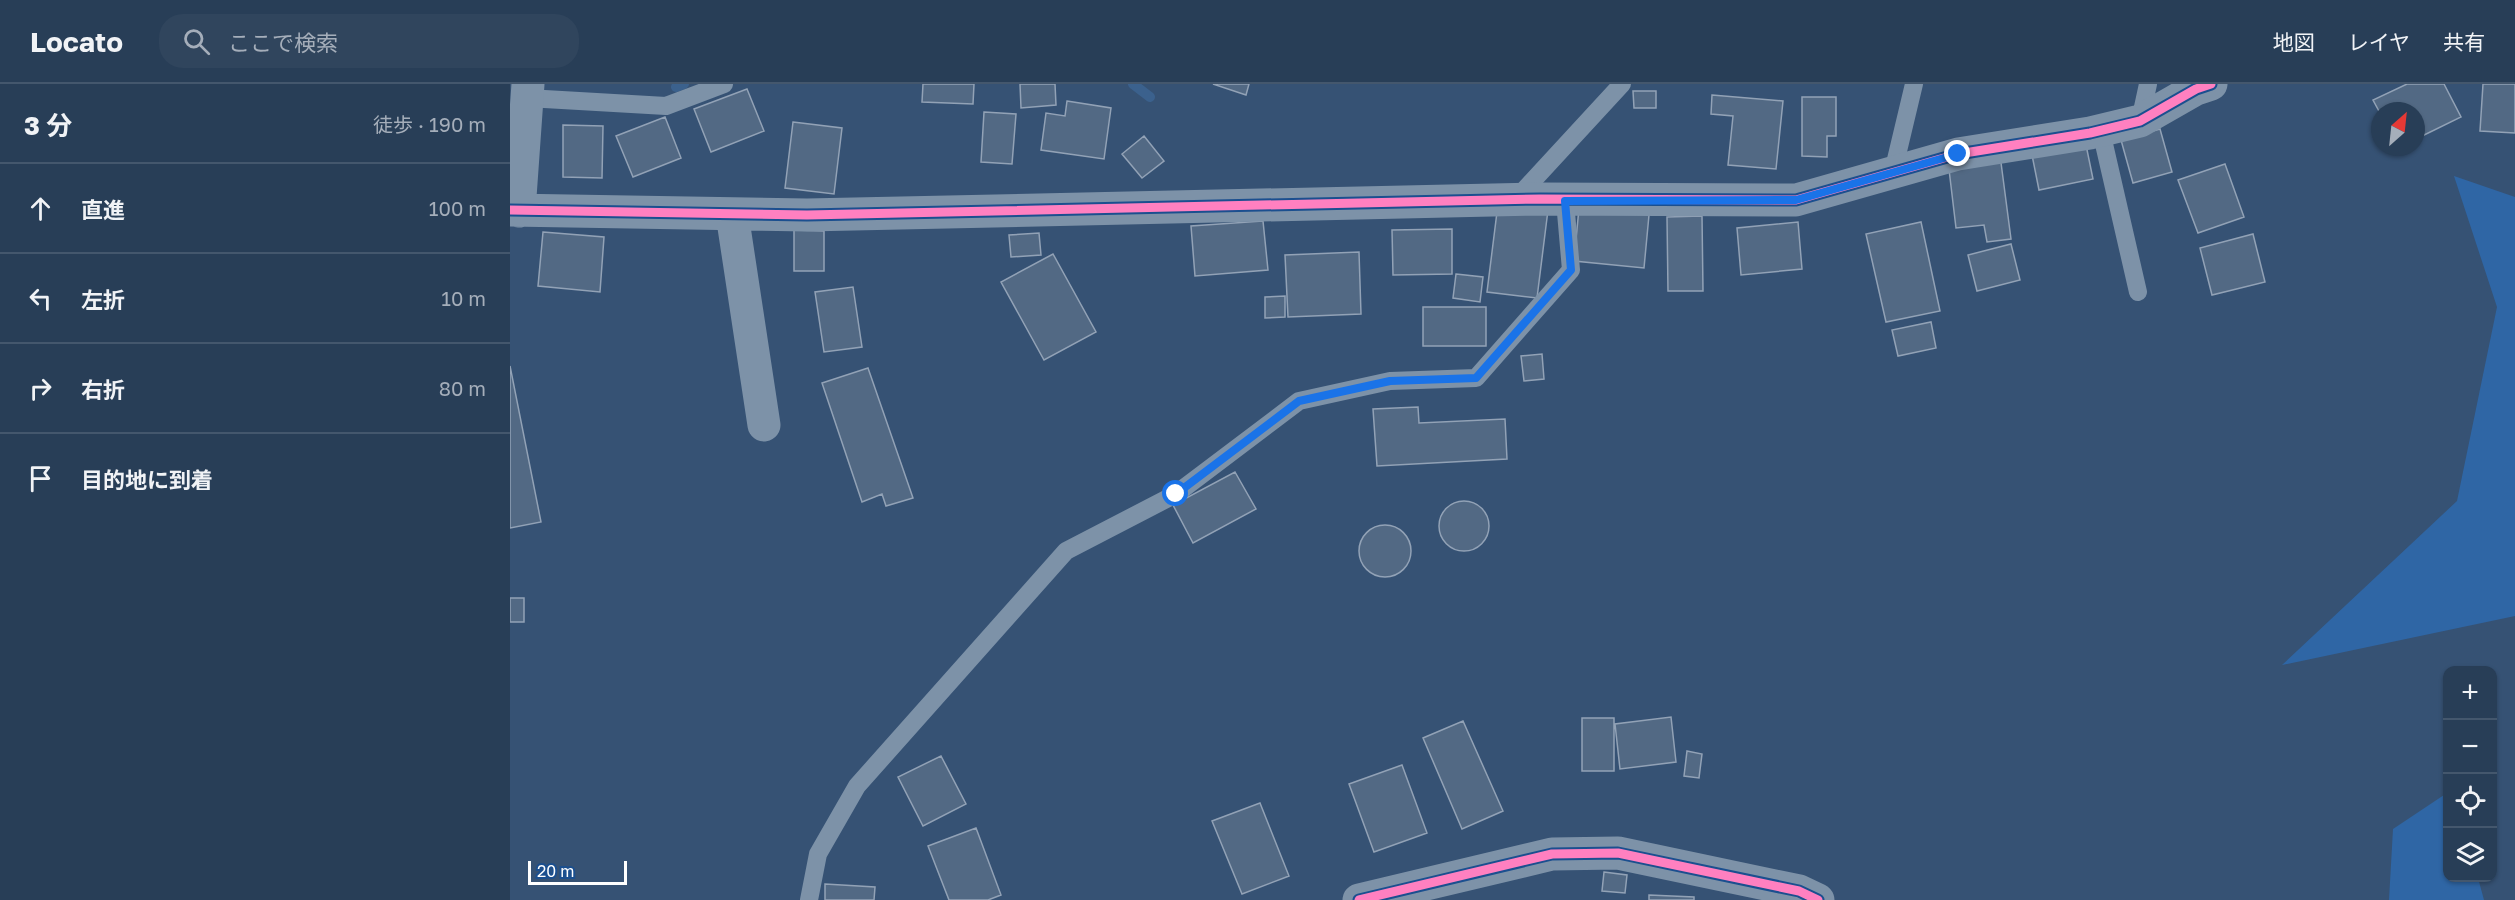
<!DOCTYPE html>
<html lang="ja">
<meta charset="utf-8">
<style>
body{margin:0;font-family:"Golos Text","Noto Sans JP",sans-serif;background:#30455d;color:#f1f3f6}
.controls{position:absolute;right:18px;bottom:18px;display:grid;overflow:hidden;border-radius:12px;box-shadow:0 2px 4px #0004}
.controls button{width:54px;height:54px;display:grid;place-items:center;padding:0;border:0;border-bottom:2px solid #44576d;background:#283e57;color:#f1f3f6;font:30px sans-serif}
.compass{position:absolute;left:1861px;top:18px;width:54px;height:54px;border-radius:50%;background:#283e57;box-shadow:0 2px 4px #0004;rotate:27deg}
.scale{position:absolute;left:18px;bottom:15px;width:99px;box-sizing:border-box;padding-left:6px;border:3px solid #fff;border-top:0;font-size:16px;line-height:21px;white-space:nowrap;color:#fff;-webkit-text-stroke:4px #1b4f8f;paint-order:stroke}
.stop{position:absolute;width:18px;height:18px;margin:-14px;border:4px solid #1a73e8;border-radius:50%;background:#fff}
.stop.end{background:#1a73e8;border-color:#fff;box-shadow:0 2px 6px #0008}
.list{margin:0;padding:0;list-style:none}
h2{display:flex;justify-content:space-between;align-items:center;height:78px;margin:0;padding:0 24px;font-size:26px}
h2 small{font-size:20px;font-weight:400;color:#a5aeba}
.list li{display:grid;grid-template-columns:39px 1fr auto;gap:18px;align-items:center;box-sizing:border-box;height:90px;padding:0 24px;border-top:2px solid #44576d}
.list b{display:block;font-size:22px;white-space:nowrap}
.list em{font-size:20px;font-style:normal;color:#a5aeba}
.icon{flex:none;width:33px;height:33px;fill:none;stroke:currentColor;stroke-width:2;stroke-linecap:round;stroke-linejoin:round}
.map{position:relative;flex:none;width:2005px;height:816px;overflow:hidden}
header{display:flex;align-items:center;gap:36px;box-sizing:border-box;height:84px;padding:0 30px;background:#283e57;border-bottom:2px solid #44576d}
header strong{font-size:28px}
nav{display:flex;gap:33px;margin-inline-start:auto;font-size:21px}
.search{width:420px;height:54px;background:#30455d;display:flex;align-items:center;gap:15px;box-sizing:border-box;padding:0 21px;border-radius:24px;color:#a5aeba;font-size:22px}
main{display:flex}
aside{flex:1;background:#283e57}
.map>svg:first-child{display:block}
</style>
<header>
<strong>Locato</strong>
<div class="search"><svg class="icon" aria-label="search" viewBox="0 0 24 24"><circle cx="10" cy="10" r="6"/><path d="M15 15l6 6"/></svg>ここで検索</div>
<nav><a>地図</a><a>レイヤ</a><a>共有</a></nav>
</header>
<main>
<aside>
<h2>3 分<small>徒歩 · 190 m</small></h2>
<ul class="list">
<li><svg class="icon" aria-label="ahead" viewBox="0 0 24 24"><path d="M12 20V5M6 11l6-6 6 6"/></svg><div><b>直進</b></div><em>100 m</em></li>
<li><svg class="icon" aria-label="left" viewBox="0 0 24 24"><path d="M17 20v-9H6M10 6l-5 5 5 5"/></svg><div><b>左折</b></div><em>10 m</em></li>
<li><svg class="icon" aria-label="right" viewBox="0 0 24 24"><path d="M7 20v-9h11M14 6l5 5-5 5"/></svg><div><b>右折</b></div><em>80 m</em></li>
<li><svg class="icon" aria-label="arrive" viewBox="0 0 24 24"><path d="M6 21V4h12l-3 4 3 4H6"/></svg><div><b>目的地に到着</b></div></li>
</ul>
</aside>
<div class="map">
<svg width="2005" height="816" viewBox="0 0 2005 816">
<rect width="100%" height="100%" fill="#365274"/>
<path fill="#2f66a5" d="M1944 92 2005 113V532L1772 581 1947 417 1987 223Z
M1937 709 1938 794H1968L1974 816H1879L1883 745Z"/>
<g fill="none" stroke-linecap="round" stroke-linejoin="round">
<path stroke="#3b618d" stroke-width="10" d="M623 0 640 13
M166 3 174 0"/>
</g>
<path fill="#526984" stroke="#92a2b6" stroke-width="1.5" d="M413 0H464L463 20 412 18Z
M510 0H545L546 21 511 24Z
M703 0H739L736 11Z
M1897 0H1934L1951 33 1906 55V27H1870V29L1863 16Z
M1973 0H2005V49L1970 47Z
M237 5 254 47 201 68 184 25Z
M1123 7H1146V24H1124Z
M1202 11 1273 17 1266 85 1218 81 1223 32 1201 30Z
M1292 13H1326V52H1317V73L1292 72Z
M557 17 601 24 594 75 531 66 536 29 555 32Z
M474 28 506 30 502 80 471 78Z
M155 33 171 74 123 93 106 52Z
M283 38 332 44 324 110 275 104Z
M53 41 93 42 92 94 53 93Z
M1650 45 1662 88 1623 99 1611 56Z
M634 52 654 77 632 94 612 70Z
M1576 61 1583 95 1529 106 1522 71Z
M1490 71 1501 155 1477 158 1474 141 1446 144 1438 77Z
M1715 80 1734 133 1688 149 1668 96Z
M988 120 1038 126 1027 214 977 208Z
M1069 124 1139 131 1134 184 1064 177Z
M1192 132 1193 207H1158L1157 133Z
M753 137 758 186 685 192 681 142Z
M1288 138 1292 185 1231 191 1227 144Z
M1411 138 1430 227 1376 238 1356 150Z
M942 145V190L883 191 882 146Z
M284 146 314 147V187H284Z
M33 148 94 153 90 208 28 202Z
M529 149 531 171 501 173 499 151Z
M1743 150 1755 198 1702 211 1690 164Z
M1501 160 1510 196 1467 207 1458 171Z
M849 168 851 230 778 233 775 171Z
M543 170 586 248 534 276 491 198Z
M946 190 973 193 970 218 943 214Z
M343 203 352 263 314 268 305 208Z
M775 212V233L755 234V213Z
M913 223H976V262H913Z
M1421 238 1426 264 1388 272 1382 246Z
M1032 270 1034 295 1014 297 1011 272Z
M0 282 31 438 0 444Z
M358 284 403 414 376 422 372 410 352 418 312 299Z
M908 323 909 339 995 335 997 375 867 382 863 325Z
M725 388 746 425 683 459 663 421Z
M929 442a25 25 0 1 1 50 0a25 25 0 1 1-50 0Z
M849 467a26 26 0 1 1 52 0a26 26 0 1 1-52 0Z
M0 514H14V538H0Z
M1161 633 1166 678 1110 685 1105 640Z
M1072 634H1104V687H1072Z
M953 637 993 727 952 745 913 654Z
M1177 667 1192 670 1189 694 1174 692Z
M431 672 456 720 413 742 388 693Z
M892 681 917 749 864 768 839 700Z
M750 719 779 792 732 810 702 737Z
M466 744 491 811 478 816H439L418 762Z
M1094 788 1117 791 1115 809 1092 807Z
M315 800 365 803 364 816H315Z
M1139 811 1184 813V816H1139Z"/>
<g fill="none" stroke-linecap="round" stroke-linejoin="round">
<path stroke="#7d92a8" stroke-width="18" d="M17 14 156 22 214 0
M1630 37 1638 0
M1591 47 1628 208
M1383 88 1404 0
M1005 116 1112 0
M299 816 308 770 347 702 556 467 666 410 789 317 880 297 966 294 1061 186 1055 117"/>
<path stroke="#7d92a8" stroke-width="33" d="M0 126 297 131 1030 115 1286 116 1448 70 1580 49 1630 37 1686 5 1701 0
M9 127 18 0
M222 130 254 341
M849 816 1042 770 1108 769 1289 807 1308 816"/>
<defs>
<path id="cycleway" d="M0 126 297 131 1030 115 1286 116 1448 70 1580 49 1630 37 1686 5 1701 0
M849 816 1042 770 1108 769 1289 807 1308 816"/>
</defs>
<use href="#cycleway" stroke="#1b4f8f" stroke-width="13"/>
<use href="#cycleway" stroke="#ff80c0" stroke-width="9"/>
</g>
<g fill="none" stroke-linecap="round" stroke-linejoin="round">
<path stroke="#1a73e8" stroke-width="8" d="M666 410 789 317 880 297 966 294 1061 186 1055 117 1286 116 1448 70"/>
</g>
</svg>
<div class="controls">
<button>+</button>
<button>−</button>
<button><svg class="icon" aria-label="locate" viewBox="0 0 24 24"><circle cx="12" cy="12" r="6"/><path d="M12 2v4M12 18v4M2 12h4M18 12h4"/></svg></button>
<button><svg class="icon" aria-label="layers" viewBox="0 0 24 24"><path d="M12 4l9 5-9 5-9-5zM3 14l9 5 9-5"/></svg></button>
</div>
<svg class="compass" viewBox="-18 -18 36 36"><path d="M0-13l5 13h-10z" fill="#e53935"/><path d="M0 13l5-13h-10z" fill="#a5aeba"/></svg>
<div class="scale">20 m</div>
<div class="stop" style="left:666px;top:410px"></div>
<div class="stop end" style="left:1448px;top:70px"></div>
</div>
</main>
